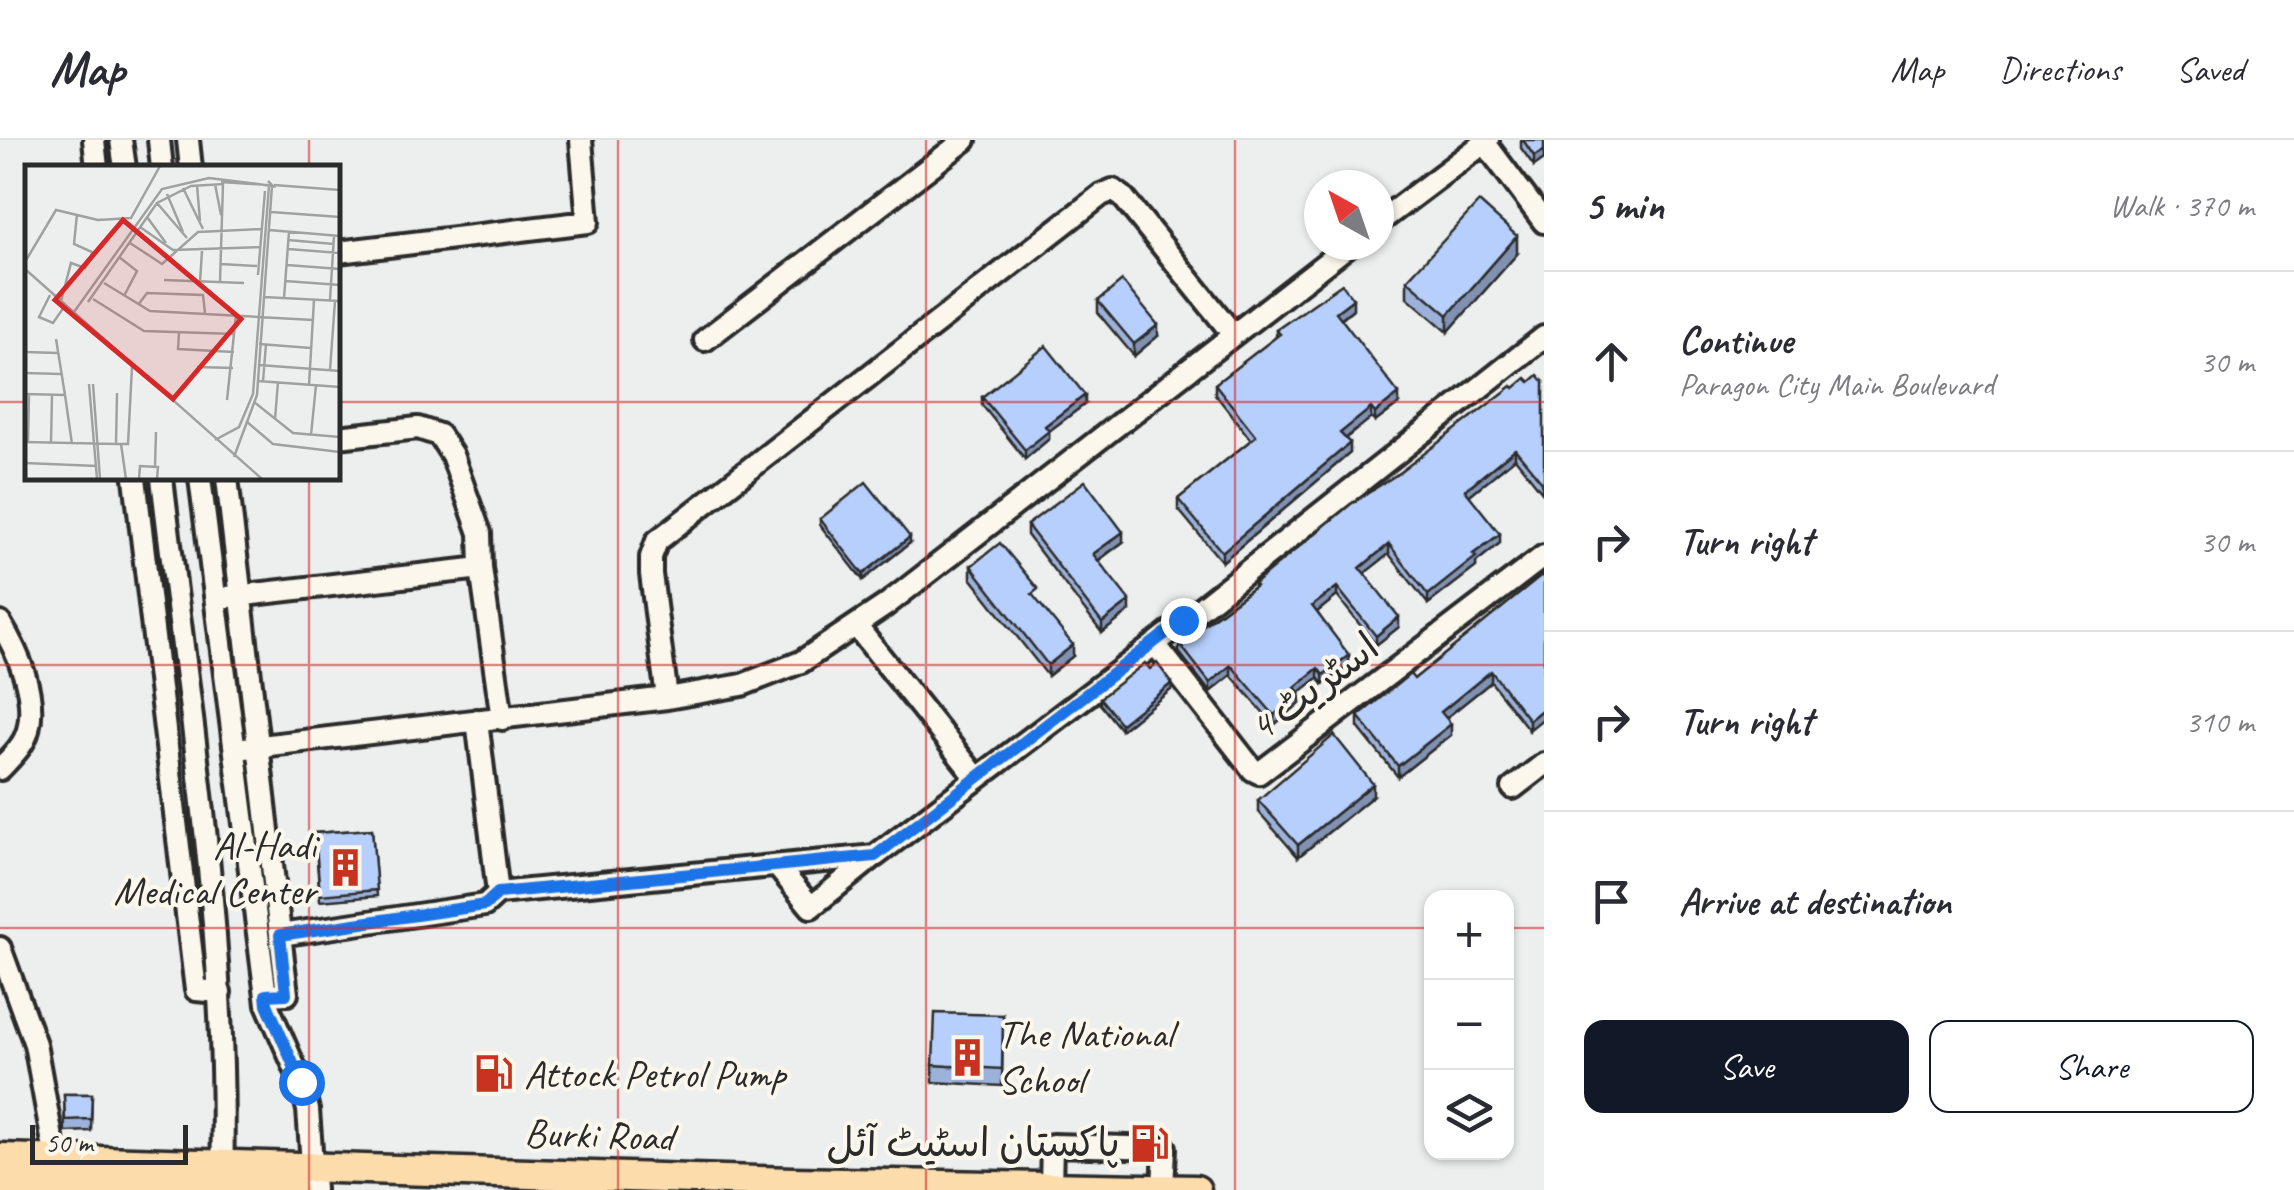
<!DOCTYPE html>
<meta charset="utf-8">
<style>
body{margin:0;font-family:Caveat,"Playpen Sans Arabic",sans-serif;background:#f2f2f3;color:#2b2b33}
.controls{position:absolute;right:30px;bottom:30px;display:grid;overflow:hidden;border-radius:20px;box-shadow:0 2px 8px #0004}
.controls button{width:90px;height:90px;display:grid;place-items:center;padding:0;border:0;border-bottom:2px solid #e1e1e2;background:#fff;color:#2b2b33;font:50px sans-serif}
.compass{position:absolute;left:1304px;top:30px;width:90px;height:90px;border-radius:50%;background:#fff;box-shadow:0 2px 8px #0004;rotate:320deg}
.scale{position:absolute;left:30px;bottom:25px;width:158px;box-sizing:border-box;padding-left:10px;border:5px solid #2b2b2b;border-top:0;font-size:28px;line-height:35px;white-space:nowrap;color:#2b2b2b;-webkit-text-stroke:8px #fbf7ec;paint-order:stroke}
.stop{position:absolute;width:30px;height:30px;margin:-22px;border:8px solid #1a73e8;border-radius:50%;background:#fff}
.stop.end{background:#1a73e8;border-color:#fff;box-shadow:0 2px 10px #0008}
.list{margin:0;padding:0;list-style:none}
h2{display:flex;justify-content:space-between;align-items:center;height:130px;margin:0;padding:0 40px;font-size:42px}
h2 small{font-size:32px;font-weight:400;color:#7c7c81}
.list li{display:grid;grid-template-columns:65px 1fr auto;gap:30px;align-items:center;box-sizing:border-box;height:180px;padding:0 40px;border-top:2px solid #e1e1e2}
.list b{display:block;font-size:38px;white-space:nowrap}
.list p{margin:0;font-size:32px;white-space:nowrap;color:#7c7c81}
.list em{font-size:32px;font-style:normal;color:#7c7c81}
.actions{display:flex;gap:20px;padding:30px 40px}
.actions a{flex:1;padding:22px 0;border:2px solid #111827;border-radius:20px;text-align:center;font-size:35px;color:#111827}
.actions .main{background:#111827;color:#fff}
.icon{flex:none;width:55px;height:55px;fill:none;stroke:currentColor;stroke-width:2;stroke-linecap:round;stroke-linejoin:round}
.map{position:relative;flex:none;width:1544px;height:1050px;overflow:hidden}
header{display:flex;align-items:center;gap:60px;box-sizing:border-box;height:140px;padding:0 50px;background:#fff;border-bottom:2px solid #e1e1e2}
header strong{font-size:48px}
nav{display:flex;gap:55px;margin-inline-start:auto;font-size:35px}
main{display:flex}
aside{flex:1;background:#fff}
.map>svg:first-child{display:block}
</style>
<header>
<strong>Map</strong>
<nav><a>Map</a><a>Directions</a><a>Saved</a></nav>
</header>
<main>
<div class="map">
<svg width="1544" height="1050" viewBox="0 0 1544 1050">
<rect width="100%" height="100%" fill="#edefef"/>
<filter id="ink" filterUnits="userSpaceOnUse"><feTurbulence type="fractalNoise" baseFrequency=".01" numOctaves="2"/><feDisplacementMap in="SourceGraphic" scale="20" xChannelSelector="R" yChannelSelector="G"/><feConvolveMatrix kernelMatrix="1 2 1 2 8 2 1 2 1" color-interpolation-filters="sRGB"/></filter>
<g filter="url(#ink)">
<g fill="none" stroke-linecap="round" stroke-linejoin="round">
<defs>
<path id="minor" d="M94 0 97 28
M121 0 125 28
M159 0 162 28
M188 0 191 28
M1485 3 1544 82
M1379 82 1488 0
M338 112 588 82 581 0
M705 200 965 0
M338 297 418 288 439 295 452 315 480 393 481 428 502 579
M135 338 196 850 220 852
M162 338C189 569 229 803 222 1037
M200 338 267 864 301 942 308 970 314 1050
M227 338 287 854 266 855
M228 457 481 428
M0 483C18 512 37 555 28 590 24 606 11 617 0 629
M857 487 977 638
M1155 504 1253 630 1259 633 1544 416
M667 558 651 434V417L657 401 1101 55 1113 50 1123 57 1232 193
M477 580 498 753
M236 609 667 558 742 545 801 522 886 465 1349 105
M1513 648 1544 624
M777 726 811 767 873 717
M280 795 485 765 498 753 875 716 1155 504 1544 197
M0 808 35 904 56 1020
M1051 1045 1052 1005 1165 1008 1163 1049"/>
<path id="major" d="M0 1018 793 1042 1196 1050
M0 1044 292 1050"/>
</defs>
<use href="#minor" stroke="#2b2b2b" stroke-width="28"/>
<use href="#major" stroke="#2b2b2b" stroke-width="35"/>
<use href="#minor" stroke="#fbf7ec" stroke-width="20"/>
<use href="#major" stroke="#fddcac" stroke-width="28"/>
</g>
<path fill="#9db2da" stroke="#2b2b2b" stroke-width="2.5" d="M1521 0H1544L1534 26 1521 8Z
M1517 114 1448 192 1407 157V140Z
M1098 161 1158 196 1134 216 1098 173Z
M1353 169 1341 179 1399 264 1375 282 1371 278 1345 298 1350 313 1222 422 1178 369V359L1251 300 1215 254V244L1276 197V190Z
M1530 242H1544L1542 352 1515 318 1469 355 1500 403 1476 422V427L1428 464 1389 414 1364 433 1399 487 1376 505 1337 456 1317 472 1349 525 1323 544 1318 538 1299 552 1300 563 1274 585 1231 535 1210 552 1179 512V503L1254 447V444L1399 333 1514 248Z
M982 257 1085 264 1049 291V299L1025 319 982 265Z
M820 379 910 403 863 440 820 385Z
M1027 385 1123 402 1098 421 1130 471 1102 493 1027 395Z
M971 426 1073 516 1048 536 971 438Z
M1544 434 1529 590 1491 542 1446 578 1451 595 1398 637 1358 587V576L1414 539Z
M1172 549 1121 590 1100 564V558Z
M1373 656 1298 717 1258 671V660Z
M372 689 377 756 320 761 315 693Z
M1003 875 1002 946 933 942V925Z
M64 954H92L91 991 65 992Z"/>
<path fill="#8091b1" stroke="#2b2b2b" stroke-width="2.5" d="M1544 10V19L1534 26V16Z
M1517 96V114L1448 192V175Z
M1353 159V169L1336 182V172Z
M1158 185V196L1134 216V204Z
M1399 254V264L1375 282V273Z
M1085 255V264L1049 291V299L1025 319V310L1045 286Z
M1371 268V278L1340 303V293Z
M1350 303V313L1222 422V412Z
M1515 309V318L1465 359V350Z
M1123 392V402L1093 424V414Z
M1500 394V403L1476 422V427L1428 464V455L1473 414Z
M910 397V403L863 440V434Z
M1389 404V414L1360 437V428Z
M1337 447V456L1312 476V466Z
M1130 461V471L1102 493V483Z
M1399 477V487L1376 505V496Z
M1073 505V516L1048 536V525Z
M1349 515V525L1323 544V535Z
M1231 525V535L1210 552V543Z
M1318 528V538L1295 556V547Z
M1491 531V542L1441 582V572Z
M1172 543V549L1121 590V584Z
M1300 554V563L1274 585V575Z
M1544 568V578L1529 590V580Z
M1451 584V595L1398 637V626Z
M1373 644V656L1298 717V705Z"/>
<path fill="#b7cffd" stroke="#2b2b2b" stroke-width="2.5" d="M1523 0H1544V10L1534 16Z
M1479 62 1517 96 1448 175 1407 140Z
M1122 141 1158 185 1134 204 1098 161Z
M1342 144 1353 159 1336 172 1399 254 1375 273 1371 268 1340 293 1350 303 1222 412 1178 359 1256 296 1215 244 1280 194 1276 190Z
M1046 206 1085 255 1045 286 1049 291 1025 310 982 257Z
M1538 235 1544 242V341L1542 342 1515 309 1465 350 1500 394 1473 414 1476 417 1428 455 1389 404 1360 428 1399 477 1376 496 1337 447 1312 466 1349 515 1323 535 1318 528 1295 547 1300 554 1274 575 1231 525 1210 543 1179 503 1256 446 1254 444 1351 364 1399 333 1512 246 1514 248 1526 238 1530 242Z
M1085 341 1123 392 1093 414 1130 461 1102 483 1027 385Z
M866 342 910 397 863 434 820 379Z
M1000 403 1038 449 1032 454 1073 505 1048 525 971 426Z
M1544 434V568L1529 580 1491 531 1441 572 1451 584 1398 626 1358 576 1410 534 1414 539Z
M1145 523 1150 529 1157 523 1172 543 1121 584 1100 558Z
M1334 595 1373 644 1298 705 1258 660Z
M372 689 377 750 320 755 315 693Z
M935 873 1003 875 1002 929 933 925Z
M64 954H92L91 979 65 980Z"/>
</g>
<g fill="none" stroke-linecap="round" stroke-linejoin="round" filter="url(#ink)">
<path stroke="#1a73e8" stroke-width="12" d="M301 942 267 864 266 855 286 854 280 795 485 765 498 753 875 716 1183 480"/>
</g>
<path fill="none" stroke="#d62828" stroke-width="2.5" stroke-opacity="0.55" d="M309 0V28M618 0V1050M926 0V1050M1235 0V1050M0 262H28M338 262H1544M309 338V1050M0 525H1544M0 788H1432M1506 788H1544"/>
<defs>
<symbol id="building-bare" viewBox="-9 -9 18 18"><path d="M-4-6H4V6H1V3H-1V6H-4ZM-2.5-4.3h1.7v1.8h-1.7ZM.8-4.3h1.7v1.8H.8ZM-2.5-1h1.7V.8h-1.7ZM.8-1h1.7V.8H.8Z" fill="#c8321e" stroke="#fbf7ec" stroke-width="2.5" paint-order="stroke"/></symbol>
<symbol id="fuel-bare" viewBox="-9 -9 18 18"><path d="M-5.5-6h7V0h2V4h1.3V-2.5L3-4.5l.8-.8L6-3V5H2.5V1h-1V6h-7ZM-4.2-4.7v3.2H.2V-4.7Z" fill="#c8321e" stroke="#fbf7ec" stroke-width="2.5" paint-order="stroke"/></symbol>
</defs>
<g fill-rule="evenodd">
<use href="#building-bare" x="318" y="700" width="55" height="55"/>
<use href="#building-bare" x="940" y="890" width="55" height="55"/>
<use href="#fuel-bare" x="466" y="906" width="55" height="55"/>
<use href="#fuel-bare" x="1122" y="976" width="55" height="55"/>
</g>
<g text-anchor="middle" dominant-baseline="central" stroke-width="8" stroke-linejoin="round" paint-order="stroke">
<g font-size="40" fill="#2b2b2b" stroke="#fbf7ec">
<text transform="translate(1314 547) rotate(-37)">اسٹریٹ 4</text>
<text transform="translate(599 995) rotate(2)">Burki Road</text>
</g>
<g font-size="40" fill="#2b2b2b" stroke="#fbf7ec" text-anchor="end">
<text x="316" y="705">Al-Hadi<tspan x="316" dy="46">Medical Center</tspan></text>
<text x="998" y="894" text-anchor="start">The National<tspan x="998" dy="46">School</tspan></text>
<text x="524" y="934" text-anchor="start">Attock Petrol Pump</text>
<text x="1120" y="1003">پاکستان اسٹیٹ آئل</text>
</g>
</g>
<g transform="translate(25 25)">
<rect width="315" height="315" fill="#edefef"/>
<path fill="none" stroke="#9fa1a1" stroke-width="2.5" d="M196 17 243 20M190 19 196 50M172 20 175 56M249 20 315 25M158 23 178 64M142 29 158 67M132 38 162 73M246 47 315 52M122 52 141 78M115 62 148 85 235 82M244 65 315 71M263 75 309 79M105 78 137 99 173 67 236 64M263 84 315 88M94 92 112 106 99 131M0 97 31 45 73 55 106 53 135 1M195 99 232 101M262 100 315 104M0 104 237 314M233 110 240 26M139 115 219 118M260 116 315 120M175 117 177 86M79 118 125 146 288 155M25 130 14 152 28 158 39 142M239 132 315 136M259 133 264 67M68 134 119 166 210 169M305 135 309 71M36 136 46 98 60 103 66 94 67 87 49 79 52 49M63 137 132 38 166 21 198 19 195 117M113 140 122 128 178 130 180 148M49 147 137 24 184 13 248 21 243 16M154 168 153 184 209 187M31 174 40 230M234 179 286 183M0 187 33 188M234 200 315 206M172 202 208 203M305 205 310 136M0 208 36 209M233 216 315 222M238 216 241 179M64 219 72 314M68 219 75 314M284 220 289 135M0 229 40 230 47 279M202 235 211 150M229 237 268 268 315 272M250 254 253 217M221 256 248 279 315 287M286 270 291 220M190 275 214 262 228 229 244 21M0 277 91 279 92 228M3 277 4 230M26 277 27 230M91 279H103L107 202M96 279 101 314M209 292 232 230 247 21M0 298 72 301M130 301 131 267M114 314 115 301 133 302 132 314"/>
<path fill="#d62828" fill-opacity="0.15" stroke="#d62828" stroke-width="5" d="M98 55 216 154 148 234 30 135Z"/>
<rect width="315" height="315" fill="none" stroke="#2b2b2b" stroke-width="5"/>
</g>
</svg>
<div class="controls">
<button>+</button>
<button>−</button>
<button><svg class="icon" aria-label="layers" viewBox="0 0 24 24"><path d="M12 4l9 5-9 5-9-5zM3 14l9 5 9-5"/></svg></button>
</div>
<svg class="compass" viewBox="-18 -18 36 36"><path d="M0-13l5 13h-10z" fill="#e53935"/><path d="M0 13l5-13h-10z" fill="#7c7c81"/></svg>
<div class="scale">50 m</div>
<div class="stop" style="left:301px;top:942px"></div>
<div class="stop end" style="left:1183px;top:480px"></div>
</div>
<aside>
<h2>5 min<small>Walk · 370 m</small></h2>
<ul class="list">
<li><svg class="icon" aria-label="ahead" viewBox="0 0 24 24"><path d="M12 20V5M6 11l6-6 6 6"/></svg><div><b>Continue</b><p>Paragon City Main Boulevard</p></div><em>30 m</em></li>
<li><svg class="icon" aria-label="right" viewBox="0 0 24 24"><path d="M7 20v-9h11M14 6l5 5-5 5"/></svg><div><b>Turn right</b></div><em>30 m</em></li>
<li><svg class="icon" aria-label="right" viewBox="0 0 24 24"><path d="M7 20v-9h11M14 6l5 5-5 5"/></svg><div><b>Turn right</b></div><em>310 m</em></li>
<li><svg class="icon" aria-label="arrive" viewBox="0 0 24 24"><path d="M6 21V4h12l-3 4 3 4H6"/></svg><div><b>Arrive at destination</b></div></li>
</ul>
<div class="actions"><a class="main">Save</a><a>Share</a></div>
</aside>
</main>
